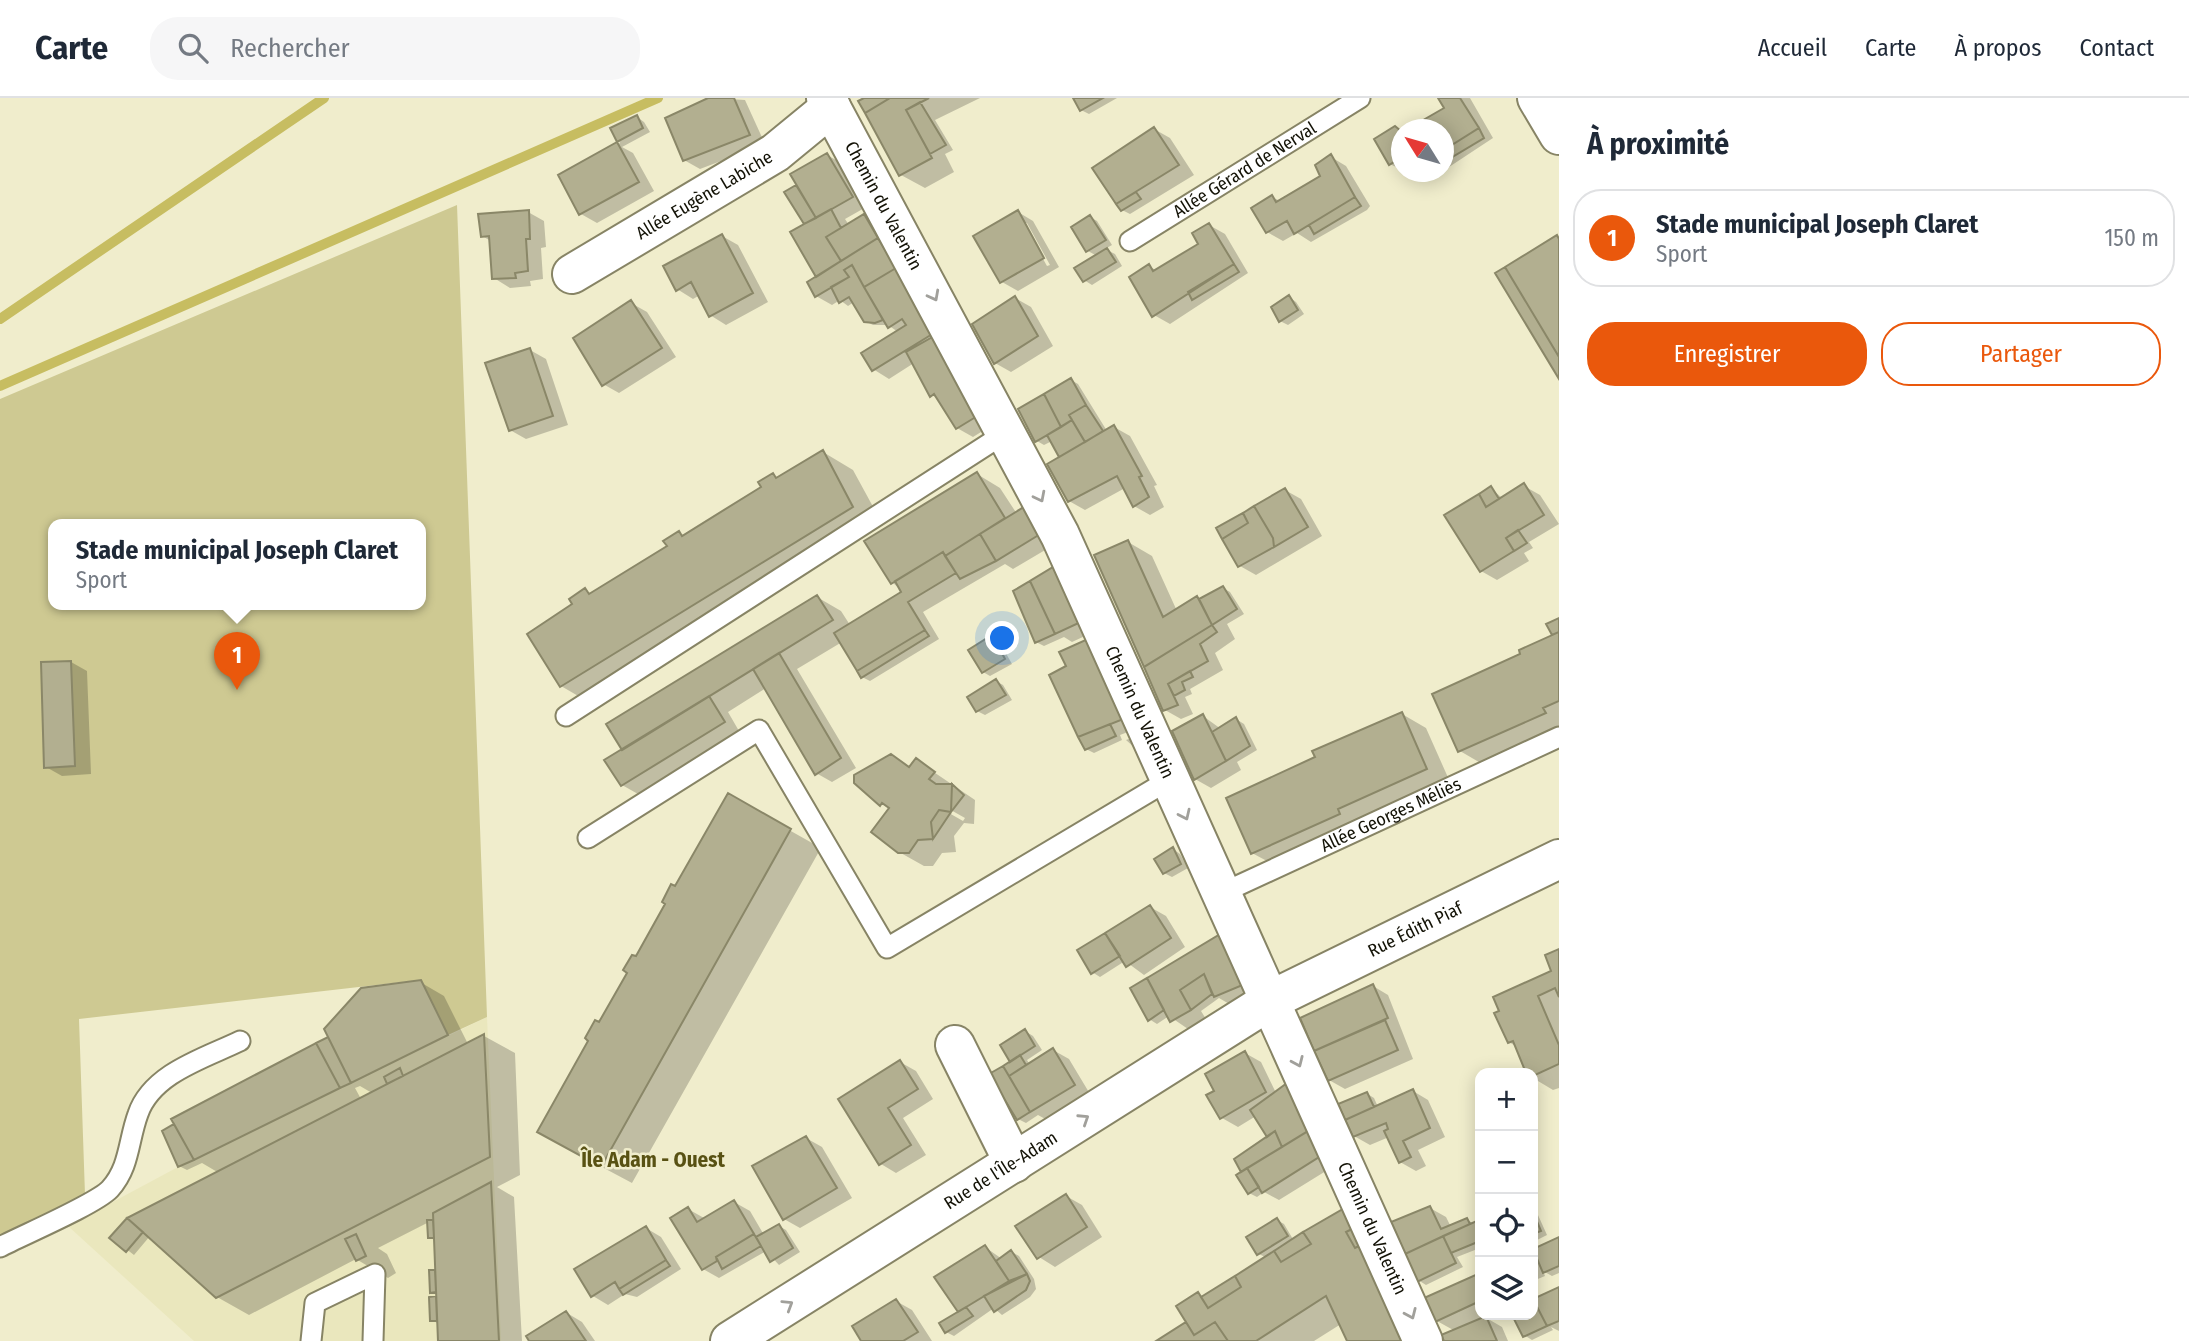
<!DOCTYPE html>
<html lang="fr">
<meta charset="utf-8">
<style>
body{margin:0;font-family:"Fira Sans Condensed",sans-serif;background:#f6f6f7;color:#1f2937}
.controls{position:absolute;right:21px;bottom:21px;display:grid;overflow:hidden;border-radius:14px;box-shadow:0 4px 18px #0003}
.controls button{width:63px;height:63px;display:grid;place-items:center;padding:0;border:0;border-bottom:2px solid #e0e1e3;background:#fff;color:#1f2937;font:35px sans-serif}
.compass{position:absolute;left:1391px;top:21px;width:63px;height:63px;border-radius:50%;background:#fff;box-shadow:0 4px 18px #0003;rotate:307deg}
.you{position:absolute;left:1003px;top:541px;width:24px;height:24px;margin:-18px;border:5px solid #fff;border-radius:50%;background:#1a73e8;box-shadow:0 0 0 10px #1a73e833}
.badge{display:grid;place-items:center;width:46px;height:46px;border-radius:50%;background:#ea580c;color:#fff;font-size:23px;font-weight:700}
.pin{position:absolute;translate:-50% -58px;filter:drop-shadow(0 2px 4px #0008)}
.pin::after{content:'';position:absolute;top:37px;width:24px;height:21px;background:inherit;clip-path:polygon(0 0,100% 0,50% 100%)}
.popup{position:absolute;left:48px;top:421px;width:378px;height:91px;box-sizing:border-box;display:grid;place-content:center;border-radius:14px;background:#fff;filter:drop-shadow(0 2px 5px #0005);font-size:23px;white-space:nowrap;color:#747a83}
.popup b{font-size:26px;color:#1f2937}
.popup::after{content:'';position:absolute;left:50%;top:100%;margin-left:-14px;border:14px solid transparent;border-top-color:#fff}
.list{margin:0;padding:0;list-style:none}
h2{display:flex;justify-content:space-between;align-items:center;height:91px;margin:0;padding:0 28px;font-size:30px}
h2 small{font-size:23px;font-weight:400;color:#747a83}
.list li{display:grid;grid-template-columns:46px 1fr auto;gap:21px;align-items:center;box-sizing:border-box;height:98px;margin:0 14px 14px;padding:0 14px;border:2px solid #e0e1e3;border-radius:28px}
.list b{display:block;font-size:26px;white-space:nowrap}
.list p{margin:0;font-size:23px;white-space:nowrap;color:#747a83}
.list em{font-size:23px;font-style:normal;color:#747a83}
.actions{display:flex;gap:14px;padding:21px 28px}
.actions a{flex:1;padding:16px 0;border:2px solid #ea580c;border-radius:28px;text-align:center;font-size:24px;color:#ea580c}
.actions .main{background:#ea580c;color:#fff}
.icon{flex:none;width:38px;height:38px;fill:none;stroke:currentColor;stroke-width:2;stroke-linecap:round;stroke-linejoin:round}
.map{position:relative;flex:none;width:1559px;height:1243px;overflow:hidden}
header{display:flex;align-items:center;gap:42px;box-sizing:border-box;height:98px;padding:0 35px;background:#fff;border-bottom:2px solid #e0e1e3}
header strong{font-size:33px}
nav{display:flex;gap:38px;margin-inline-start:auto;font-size:24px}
.search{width:490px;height:63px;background:#f6f6f7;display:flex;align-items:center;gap:18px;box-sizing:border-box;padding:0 24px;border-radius:28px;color:#747a83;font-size:26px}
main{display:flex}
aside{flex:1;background:#fff}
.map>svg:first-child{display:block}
</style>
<header>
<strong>Carte</strong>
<div class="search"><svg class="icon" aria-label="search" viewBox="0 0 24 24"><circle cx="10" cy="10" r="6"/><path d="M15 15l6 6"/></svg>Rechercher</div>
<nav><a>Accueil</a><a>Carte</a><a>À propos</a><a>Contact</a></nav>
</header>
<main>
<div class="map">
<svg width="1559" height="1243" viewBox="0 0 1559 1243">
<rect width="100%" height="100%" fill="#f0edcc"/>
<path fill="#eae7bd" d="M487 919 501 1243H194L68 1128 178 1069Z"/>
<path fill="#cec992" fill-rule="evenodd" d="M457 107 487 919 448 937 420 882 79 921 85 1097 0 1140V301ZM53 426H421V506H53Z"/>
<path fill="#0003" fill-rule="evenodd" d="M713 0 745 2 765 46 700 71 684 62Z
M868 0H980L935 22 953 52 945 56 954 74 925 90 901 77Z
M1075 0H1117L1089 16 1081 12Z
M1440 0H1470L1493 40 1446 71 1444 70V32L1446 11Z
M637 19 644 24 650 34 622 49 633 55 654 93 597 125 581 116 560 78 620 45 612 31Z
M1154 31 1170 40 1194 77 1130 116 1122 112 1095 70Z
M1402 34V72L1390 66Z
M827 57 843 66 868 108 845 121 849 127 864 118 871 122 880 137 847 157V161L882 140 994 326 973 339 957 330 940 302 932 297 914 265 889 281 873 271 898 234 888 227H873L865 223 854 204 848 208 840 202 832 207 816 198 818 180 806 127 787 94 798 87Z
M1331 59 1346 68 1370 108 1367 112 1311 144 1297 135 1283 143 1267 134 1272 99 1280 103 1323 78Z
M528 114 544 123 546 149 541 150 543 181 530 183 531 188 510 190 494 180 491 143 482 138Z
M1018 114 1033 123 1059 169 1018 193 1002 184 975 139ZM1023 125H1027L1050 167 1047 168Z
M1090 119 1097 123 1112 147 1105 151 1115 156 1122 168 1092 187 1084 182 1097 158 1088 153Z
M1209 127 1225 136 1248 175 1170 226 1154 217 1149 168 1157 173 1201 147Z
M722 138 738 147 768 204 726 227 710 217 700 197 693 201 677 191Z
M1289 199 1296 204 1304 216 1288 227 1280 223Z
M1015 200 1031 209 1053 248 1011 274 995 265Z
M631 205 647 214 676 259 619 295 603 286Z
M530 252 546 261 568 327 526 341 510 332Z
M1071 282 1078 286 1107 333 1114 329 1130 338 1157 387 1154 388 1164 409 1150 417 1134 408 1125 390 1085 412 1069 403 1062 359 1052 343 1044 347 1037 343Z
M823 354 853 372 883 427 592 606 561 588 575 507 585 492 591 496 669 449 679 435 685 439 763 390 773 377 779 381Z
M977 376 1000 390 1017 416 1057 445 1013 471 1005 466 923 514 939 541 870 583 862 579 842 544 797 571 856 670 832 684 816 675 766 590 728 614 739 633 638 696 622 687 624 652 817 499 841 513 850 527 903 494 892 484Z
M1524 388 1540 397 1559 426 1529 444 1533 450 1524 455 1529 463 1497 482 1481 473 1491 390 1503 401Z
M1285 392 1301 401 1322 438 1256 477 1240 468 1218 431Z
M1128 444 1152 458 1177 513 1223 490 1230 494 1244 516 1227 526 1235 541 1215 555 1223 572 1190 591 1192 596 1185 599 1193 616 1181 621 1165 612Z
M1015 494 1098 532 1072 544 1064 539 1044 548 1036 544Z
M1559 522V633L1484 667 1460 653 1557 538 1553 536Z
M992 539 999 543 1012 566 990 578 983 574Z
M71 564 87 573 91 676 62 678 46 669Z
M1051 578 1141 629 1120 637 1122 642 1094 655 1086 651Z
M996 583 1003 587 1012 602 985 617 977 613Z
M1402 616 1426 630 1450 684 1276 768 1252 755 1317 660Z
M1203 618 1221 631 1236 621 1244 626 1257 652 1237 664 1241 672 1211 690 1195 681Z
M1134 639 1136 651 1126 642Z
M891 658 911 670 916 662 975 702 974 726 964 725 954 738 956 754 942 755 933 768H924L899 754 890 711 855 685ZM949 711 965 720 963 723 949 715Z
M729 698 821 750 632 1085 570 1052 599 927Z
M1173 751 1180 756 1188 770 1172 779 1164 775Z
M1150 809 1166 818 1185 849 1144 877 1125 863 1100 879 1092 874Z
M1222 837 1260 895 1231 907 1219 900 1201 913 1206 921 1188 931 1169 918 1157 926 1149 921Z
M1559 853V990L1553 992 1533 980 1517 949 1509 944 1501 914 1553 874Z
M420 884 444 898 468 946 484 938 515 955 520 1077 497 1089 514 1099 522 1243H440L439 1226 432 1222 431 1200 441 1199 432 1194 434 1174 437 1175 436 1143 429 1139V1124L378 1150 387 1156 396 1175 388 1180 356 1161 249 1217 217 1199 150 1138 134 1157 112 1140 219 1075 202 1065 187 1072 179 1068 328 941ZM360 988 372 995 361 1001 355 990Z
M1373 888 1388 897 1413 961 1345 991 1329 982 1302 921Z
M1025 933 1033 938 1042 952 1027 962 1030 967 1053 952 1069 961 1090 996 1047 1022 1038 1017 1026 1025 1018 1021 991 976 1012 964Z
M1245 955 1261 964 1276 995 1334 1068 1279 1102 1264 1094 1257 1099 1249 1095 1270 1039 1256 1018 1238 1029 1222 1020 1216 994Z
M900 964 916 973 933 1001 903 1020 926 1057 896 1075 881 1066 840 1001Z
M1413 993 1428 1002 1445 1039 1418 1052 1426 1068 1416 1073 1400 1064 1389 1039 1370 1047 1354 1038 1366 995 1374 1000 1378 1009Z
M806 1040 822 1049 852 1100 800 1130 784 1121Z
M1066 1098 1082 1107 1102 1139 1055 1169 1039 1159Z
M734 1104 750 1113 764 1137 779 1128 786 1132 800 1154 779 1167 766 1153 719 1180 703 1171 688 1111 704 1120Z
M1533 1106 1547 1137 1533 1144Z
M1430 1110 1446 1119 1451 1129 1467 1122 1475 1126 1480 1124V1150L1457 1159 1463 1169 1426 1187 1418 1182Z
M1343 1113 1424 1243H1349L1341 1226 1314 1243H1159L1188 1225 1198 1196 1204 1199 1267 1160 1259 1156 1277 1122 1284 1126 1294 1143Z
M646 1130 661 1139 681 1171 637 1199 625 1196 608 1207 593 1198Z
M1559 1141V1175L1552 1178 1543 1173 1545 1178 1533 1183V1162L1541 1166Z
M985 1149 1002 1161 1012 1154 1019 1158 1034 1181 1036 1191 1030 1199 1002 1217 994 1210 954 1238 946 1234 960 1214Z
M1480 1176V1217H1486L1483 1218 1502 1229 1508 1243H1446L1455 1233 1437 1223 1427 1201Z
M1559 1191V1233L1551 1229 1553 1232 1532 1242 1524 1237 1514 1217H1533V1200Z
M896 1203 912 1212 932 1243H863Z
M567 1215 582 1224 595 1243H531Z"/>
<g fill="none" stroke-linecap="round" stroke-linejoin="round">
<path stroke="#c7bd61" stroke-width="10" d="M0 221 324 0
M0 288 658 0"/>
</g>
<path fill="#b2af90" stroke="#8a8768" stroke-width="2" d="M708 0H734L750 37 683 63 665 20Z
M864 0H890L865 15 858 3Z
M890 0H929L906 12 932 60 899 78 865 15Z
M1073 0H1103L1080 13Z
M1438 0H1460L1479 30 1444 52V32H1406L1444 10Z
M920 4 946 47 930 56 906 12Z
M637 17 643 30 617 44 610 30Z
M1395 28 1402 34V59L1389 67 1374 41Z
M1154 29 1179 67 1116 106 1092 70Z
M1479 30 1484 40 1444 64V52Z
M617 44 639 84 579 117 558 77Z
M827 55 853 99 816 120 790 76Z
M1331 56 1355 99 1294 136 1287 123 1266 135 1251 110 1272 97 1276 104 1320 78 1315 67Z
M796 87 816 120 804 126 784 94Z
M1136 94 1141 101 1121 113 1116 106Z
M1355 99 1361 108 1314 136 1309 127Z
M831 111 841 130 826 139 841 163 816 179 790 134Z
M529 112 530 141H526L528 173 515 175 516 180 492 181 489 138 481 139 478 116Z
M1018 112 1044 160 1000 185 973 138Z
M864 116 878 140 841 163 826 139Z
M1090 117 1106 142 1086 154 1071 129Z
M1209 125 1234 166 1152 219 1129 179 1149 166 1153 173 1198 146 1192 135Z
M722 136 753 195 709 219 691 184 676 193 663 168Z
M1557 137 1559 141V259L1505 169Z
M878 140 896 170 864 189 852 167 844 172 849 179 815 199 807 184Z
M1107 150 1116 164 1083 184 1074 170Z
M1234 166 1239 174 1192 202 1188 194Z
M852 167 864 189 883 222 875 225 864 224 849 199 839 205 831 189 849 179 844 172Z
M1505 169 1559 259V281L1495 175Z
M896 170 934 235 872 273 861 255 906 227 902 221 888 230 864 189Z
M1289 197 1298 212 1279 224 1271 209Z
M1015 198 1038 238 994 266 972 226Z
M631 202 662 250 602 288 573 240Z
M936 237 979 317 956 331 934 296 930 299 906 254Z
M530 250 553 318 509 333 485 265Z
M1071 280 1086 307 1069 317 1072 322 1061 329 1044 296Z
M1044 296 1061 329 1035 344 1018 311Z
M1086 307 1103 333 1085 344 1069 317Z
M1072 322 1085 344 1059 359 1047 337Z
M1114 327 1142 378 1139 379 1149 399 1133 409 1117 378 1068 404 1047 366Z
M823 352 853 409 560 589 527 536 572 506 569 501 585 490 589 496 667 448 663 443 679 433 682 438 761 389 758 384 773 375 776 380Z
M977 374 1005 420 945 458 943 454 891 486 864 443Z
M1524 385 1544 417 1506 440 1514 453 1480 474 1444 417 1479 396 1486 409Z
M1491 388 1499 401 1486 409 1479 396Z
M1285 390 1308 429 1274 449 1273 440 1254 408Z
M1027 407 1042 435 996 463 980 436Z
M1254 408 1273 440 1274 449 1238 469 1222 441 1248 425 1243 415Z
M1243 415 1248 425 1222 441 1216 430Z
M1518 432 1527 445 1514 453 1506 440Z
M980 436 996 463 960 481 945 458Z
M1128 442 1163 519 1197 498 1212 527 1144 569 1094 457Z
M943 454 956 475 908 504 925 532 857 573 834 535 901 494 895 483Z
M1058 466 1083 523 1055 536 1030 483Z
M1030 483 1055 536 1035 545 1013 493Z
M1223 488 1237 511 1212 527 1199 501Z
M817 497 833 522 622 652 606 626Z
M1559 520V534L1552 537 1546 526Z
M1212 527 1217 534 1200 546 1208 563 1168 586 1178 607 1163 613 1144 569Z
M925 532 929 538 861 580 857 573Z
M1559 534V603L1543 610 1546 615 1458 654 1432 596 1520 556 1519 552Z
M992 537 1005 561 982 575 968 552Z
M1090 540 1126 620 1078 639 1049 577 1066 568 1059 554Z
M779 555 841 660 815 677 753 571Z
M71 563 75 668 44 670 41 564Z
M1190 573 1193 579 1182 584 1185 592 1174 598 1168 586Z
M996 581 1006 597 976 614 967 599Z
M709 598 725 624 621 688 604 662Z
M1402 614 1427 671 1338 711 1340 716 1251 756 1226 700 1315 659 1312 653Z
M1203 616 1226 663 1194 682 1172 633Z
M1236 619 1250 648 1226 663 1212 634Z
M1110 626 1116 638 1085 652 1078 639Z
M891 656 909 669 916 660 935 674 929 681 936 686H952L951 714 939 712 931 724 933 741 918 742 909 755H898L871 734 889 710 882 705 880 708 854 685V677Z
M952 686 964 697 951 714Z
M728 695 791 731 601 1069 537 1034 588 943 585 940 595 922 599 924 627 875 623 872 632 857 636 858 665 806 662 804 671 786 675 788Z
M939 712 951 714 933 741 931 724Z
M1173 749 1181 766 1163 776 1154 761Z
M1150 807 1171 840 1126 869 1105 835Z
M1105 835 1120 858 1091 876 1077 852Z
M1222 835 1245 886 1214 899 1204 876 1180 892 1191 912 1170 924 1147 880Z
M1559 851V899L1555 890 1538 898 1559 947V966L1533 978 1526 975 1513 943 1508 945 1494 915 1499 913 1493 899 1551 873 1545 857Z
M1204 876 1212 896 1191 912 1180 892Z
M1147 880 1164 912 1148 923 1130 890Z
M421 882 448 937 351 985 324 931 361 890Z
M1373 886 1388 920 1314 953 1300 920Z
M1385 922 1398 952 1328 983 1314 953Z
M1025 931 1035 948 1010 964 1000 947Z
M484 936 490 1059 216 1200 127 1120Z
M328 939 351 985 340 990 316 945Z
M316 945 340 990 194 1062 171 1021Z
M1053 950 1075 987 1030 1014 1009 978Z
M1245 953 1266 994 1220 1021 1206 997 1214 993 1205 976Z
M1020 957 1026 967 1009 978 1003 968Z
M900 962 918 991 888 1010 911 1047 879 1067 838 1001Z
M1003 968 1030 1014 1017 1022 989 976Z
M400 970 403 978 387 986 384 979Z
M1287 985 1308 1033 1282 1049 1275 1033 1267 1039 1250 1012Z
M1413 991 1430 1030 1403 1043 1411 1059 1399 1065 1384 1033 1388 1031 1386 1025 1353 1039 1345 1022Z
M1367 994 1374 1009 1345 1022 1338 1006Z
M174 1026 194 1062 178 1069 162 1033Z
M1275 1033 1282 1049 1241 1074 1234 1061Z
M1308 1033 1319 1059 1262 1095 1247 1070Z
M806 1038 837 1090 783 1122 752 1068Z
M1247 1070 1259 1089 1248 1096 1236 1077Z
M491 1084 499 1243H438L433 1115Z
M1066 1096 1087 1129 1037 1161 1015 1128Z
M734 1102 754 1136 716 1159 717 1163 702 1172 670 1120 688 1109 697 1124Z
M1430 1108 1441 1131 1467 1120 1470 1126 1405 1156 1391 1124Z
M1343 1111 1352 1131 1346 1134 1355 1150 1359 1148 1402 1243H1347L1326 1198 1256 1243H1228L1215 1224 1194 1237 1176 1208 1198 1194 1208 1210 1241 1189 1235 1178 1274 1153 1281 1164 1311 1146 1303 1134Z
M1533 1114 1541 1133 1533 1136Z
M127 1120 143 1134 126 1154 109 1140Z
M1277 1120 1288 1138 1257 1157 1246 1139Z
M427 1122H433L434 1140H428Z
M1479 1122 1480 1143 1451 1155 1443 1138Z
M779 1126 793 1150 770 1164 756 1139Z
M646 1128 666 1162 619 1191 615 1184 591 1199 574 1171Z
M1352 1131 1359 1148 1355 1150 1346 1134Z
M1303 1134 1311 1146 1281 1164 1274 1153Z
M356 1136 366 1158 356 1163 345 1141Z
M754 1136 761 1148 722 1171 716 1159Z
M1443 1138 1456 1165 1417 1184 1405 1156Z
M1559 1139V1168L1543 1175 1533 1151Z
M985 1147 1009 1183 958 1214 934 1179Z
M1011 1152 1027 1176 1009 1183 996 1163Z
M666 1162 670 1168 623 1197 619 1191Z
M429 1172H435L436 1194 430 1195Z
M1480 1175V1203L1435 1224 1424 1200Z
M1027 1176 1030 1183 1026 1192 994 1214 984 1198Z
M1235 1178 1241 1189 1208 1210 1201 1199Z
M1559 1189V1223L1547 1228 1533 1201Z
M436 1198 437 1223H430L429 1199Z
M896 1201 918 1234 903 1243H861L852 1228Z
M1533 1201 1547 1228 1523 1239 1512 1217H1533Z
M966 1209 973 1218 945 1235 939 1225Z
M566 1213 586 1243H529L526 1238Z
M1486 1218 1497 1243H1444L1441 1237Z
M1186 1224 1194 1237 1215 1224 1228 1243H1156Z"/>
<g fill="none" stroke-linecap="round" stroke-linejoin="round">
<defs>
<g id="lane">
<path id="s1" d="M1130 143 1360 0"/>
<path d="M566 618 1007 334"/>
<path d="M588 740 759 632 887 850 1169 682"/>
<path id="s2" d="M1222 795 1559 639"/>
<path d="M0 1149C23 1137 96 1106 110 1091 130 1069 128 1043 138 1016 152 975 205 960 240 943"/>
<path d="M311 1243 315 1205 375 1176 373 1243"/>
</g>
<g id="street">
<path id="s3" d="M826 0 1060 437 1423 1243"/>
<path id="s4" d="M572 176 775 55 831 9"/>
<path d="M955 947 1014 1065"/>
</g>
<g id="secondary">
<path d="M1537 0 1559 37"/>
<path id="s5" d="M730 1243 1271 902 1559 761"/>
</g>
</defs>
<use href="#lane" stroke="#878465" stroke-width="23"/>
<use href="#street" stroke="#878465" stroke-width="42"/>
<use href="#secondary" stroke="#878465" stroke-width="42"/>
<use href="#lane" stroke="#fff" stroke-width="19"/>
<use href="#street" stroke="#fff" stroke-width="38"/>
<use href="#secondary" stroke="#fff" stroke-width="38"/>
</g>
<defs><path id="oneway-chevron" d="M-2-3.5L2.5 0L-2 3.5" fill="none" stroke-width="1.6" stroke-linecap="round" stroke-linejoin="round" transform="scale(1.75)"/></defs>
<g stroke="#a1a09b">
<use href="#oneway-chevron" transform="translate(934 198) rotate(62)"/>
<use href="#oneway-chevron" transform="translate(1040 399) rotate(63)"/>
<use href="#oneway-chevron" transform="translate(1185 717) rotate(65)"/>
<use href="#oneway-chevron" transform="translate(1298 964) rotate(66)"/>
<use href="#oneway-chevron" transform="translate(1084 1021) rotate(-33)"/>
<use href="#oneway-chevron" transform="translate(788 1207) rotate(-32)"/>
<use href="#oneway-chevron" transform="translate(1411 1216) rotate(66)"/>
</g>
<g text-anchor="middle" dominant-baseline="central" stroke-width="5" stroke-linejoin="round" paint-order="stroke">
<g font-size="18" fill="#131206" stroke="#f0edcc">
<text stroke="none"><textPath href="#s1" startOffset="135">Allée Gérard de Nerval</textPath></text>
<text stroke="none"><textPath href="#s4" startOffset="154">Allée Eugène Labiche</textPath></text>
<text stroke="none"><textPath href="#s3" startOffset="122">Chemin du Valentin</textPath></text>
<text stroke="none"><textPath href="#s3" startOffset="690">Chemin du Valentin</textPath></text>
<text stroke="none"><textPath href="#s2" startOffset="186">Allée Georges Méliès</textPath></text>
<text stroke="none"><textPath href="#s5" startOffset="800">Rue Édith Piaf</textPath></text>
<text stroke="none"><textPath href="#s5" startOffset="320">Rue de l'Île-Adam</textPath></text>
<text stroke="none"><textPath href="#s3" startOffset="1256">Chemin du Valentin</textPath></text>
</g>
<g font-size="21" font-weight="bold" fill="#585113" stroke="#f0edcc">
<text x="653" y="1062">Île Adam - Ouest</text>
</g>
</g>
</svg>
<div class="controls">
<button>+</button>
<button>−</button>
<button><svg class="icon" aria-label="locate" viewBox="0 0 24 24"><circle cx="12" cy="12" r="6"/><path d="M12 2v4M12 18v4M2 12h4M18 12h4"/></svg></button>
<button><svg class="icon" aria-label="layers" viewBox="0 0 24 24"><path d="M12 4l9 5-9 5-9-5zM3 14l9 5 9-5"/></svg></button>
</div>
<svg class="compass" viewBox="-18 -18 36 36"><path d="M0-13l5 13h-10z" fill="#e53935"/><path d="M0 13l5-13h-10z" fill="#747a83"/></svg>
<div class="you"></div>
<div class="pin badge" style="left:237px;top:592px">1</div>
<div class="popup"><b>Stade municipal Joseph Claret</b>Sport</div>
</div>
<aside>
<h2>À proximité<small></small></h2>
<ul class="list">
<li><span class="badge">1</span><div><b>Stade municipal Joseph Claret</b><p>Sport</p></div><em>150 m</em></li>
</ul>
<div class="actions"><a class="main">Enregistrer</a><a>Partager</a></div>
</aside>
</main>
